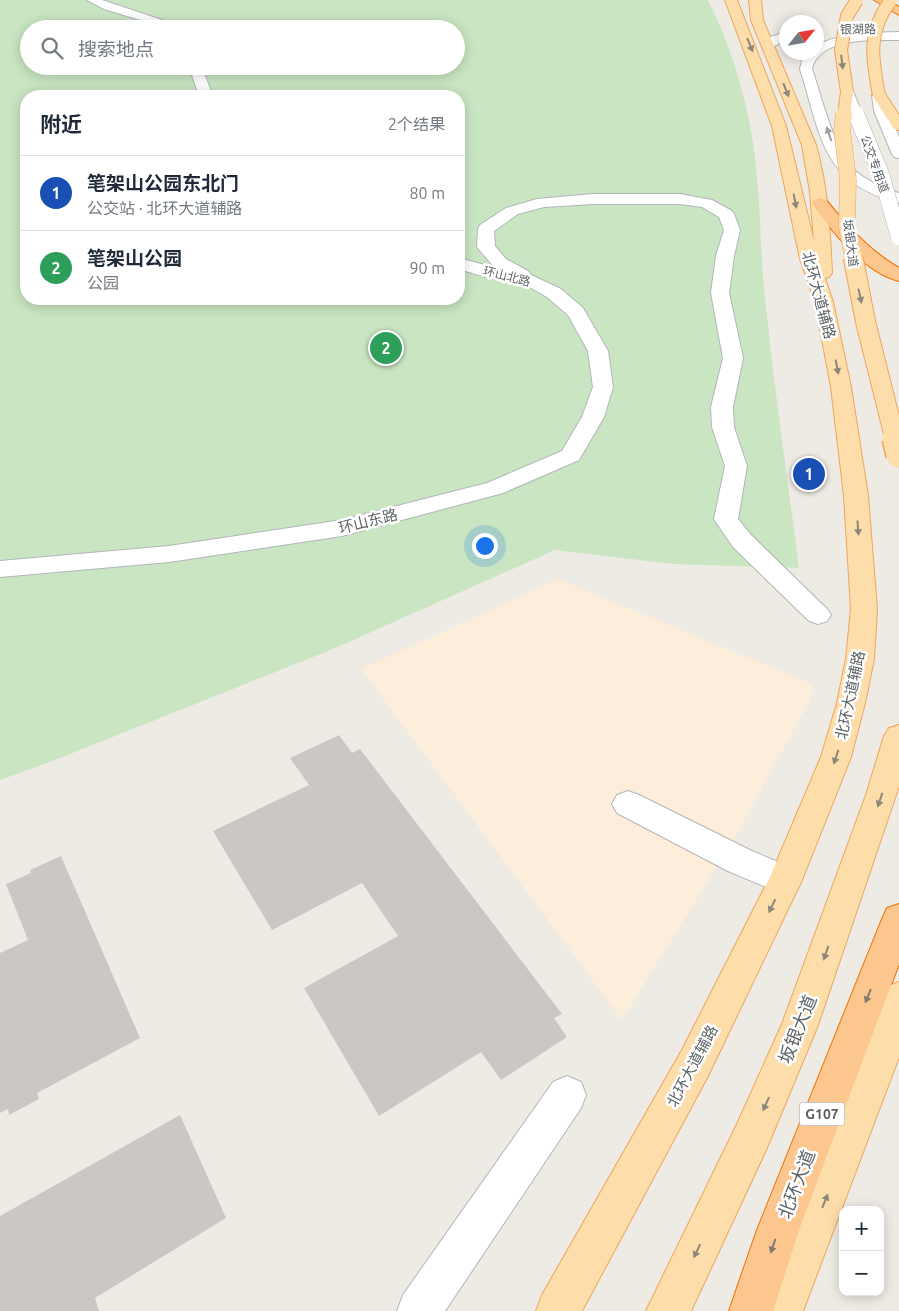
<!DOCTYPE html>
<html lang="zh">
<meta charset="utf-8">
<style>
body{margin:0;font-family:Ubuntu,"Noto Sans SC",sans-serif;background:#f6f6f7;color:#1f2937}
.controls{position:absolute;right:15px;bottom:15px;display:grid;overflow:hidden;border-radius:10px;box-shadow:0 2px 12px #0003}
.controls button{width:45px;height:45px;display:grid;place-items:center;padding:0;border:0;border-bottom:1px solid #e0e1e3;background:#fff;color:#1f2937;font:25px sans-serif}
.compass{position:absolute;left:779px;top:15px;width:45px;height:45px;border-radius:50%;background:#fff;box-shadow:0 2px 12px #0003;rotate:59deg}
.you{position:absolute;left:484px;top:545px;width:18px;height:18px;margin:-12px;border:4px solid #fff;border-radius:50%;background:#1a73e8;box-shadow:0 0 0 8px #1a73e833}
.badge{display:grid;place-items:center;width:32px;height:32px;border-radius:50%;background:#e6334d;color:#fff;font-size:16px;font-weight:700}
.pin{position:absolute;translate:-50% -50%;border:2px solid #fff;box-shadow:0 1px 5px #0006}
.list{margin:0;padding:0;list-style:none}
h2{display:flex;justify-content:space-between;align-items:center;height:65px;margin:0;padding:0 20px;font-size:21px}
h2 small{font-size:16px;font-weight:400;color:#747a83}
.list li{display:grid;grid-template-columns:32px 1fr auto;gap:15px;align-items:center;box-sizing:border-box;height:75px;padding:0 20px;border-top:1px solid #e0e1e3}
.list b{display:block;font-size:19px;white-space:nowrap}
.list p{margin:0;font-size:16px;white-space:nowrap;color:#747a83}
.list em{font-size:16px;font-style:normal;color:#747a83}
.icon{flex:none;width:28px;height:28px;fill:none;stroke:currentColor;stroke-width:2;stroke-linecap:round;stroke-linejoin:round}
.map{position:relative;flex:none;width:899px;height:1311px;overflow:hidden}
.search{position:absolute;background:#fff;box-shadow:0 2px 12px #0003;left:20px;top:20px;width:445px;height:55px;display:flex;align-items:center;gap:12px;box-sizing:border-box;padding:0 18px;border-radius:28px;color:#747a83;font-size:19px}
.panel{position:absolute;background:#fff;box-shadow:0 2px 12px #0003;left:20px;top:90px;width:445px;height:215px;border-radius:20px}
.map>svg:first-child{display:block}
</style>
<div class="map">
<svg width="899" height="1311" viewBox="0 0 899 1311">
<rect width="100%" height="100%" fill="#eeeae4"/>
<path fill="#fdeddb" d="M558 579 810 683 813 690 810 700 734 839 622 1020 361 669Z"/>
<path fill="#c9e5c1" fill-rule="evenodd" d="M0 0H708C735 55 752 115 757 177 761 214 760 250 764 287 773 381 787 474 799 568L673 564 555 550 333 649 55 760 0 780ZM29 29H456V66H29ZM26 96H459V299H26Z"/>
<path fill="#ccc7c4" d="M339 735 352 753 360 749 562 1014 554 1018 567 1037 501 1080 481 1052 379 1116 304 988 398 936 362 883 272 930 213 831 309 785 290 758Z
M61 856 140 1038 37 1093 39 1099 9 1115 8 1109 0 1113V953L28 940 6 884 31 873 30 870Z
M180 1115 226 1218 95 1298 99 1311H0V1216Z"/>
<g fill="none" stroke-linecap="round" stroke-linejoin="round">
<defs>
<path id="minor" d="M87 0H102L168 22 174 29H162L160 26 104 9Z
M786 32V40C780 42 775 47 768 49L762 45 770 37Z
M899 32V40C873 40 819 37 812 69 821 95 834 148 851 167 864 180 882 188 899 193V203C821 183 821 135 800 69L802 60 807 52H816V46C841 32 871 33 899 32Z
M189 66H201L213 96H199Z
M879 91 886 95 888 111 899 137V158L894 157 892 154 874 111 872 95Z
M593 194H680L712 200 732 211 734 214 740 230 734 256 729 293 743 358 733 407 734 427 747 466 738 519 751 535 827 609 831 615 827 621 818 624 809 621 733 547 714 519 725 466 712 427 711 407 723 358 711 293 716 256 724 230 719 217 702 207 680 204H593L544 207 518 214 494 231 495 246 506 259 528 271 531 275 561 289 583 308 608 351 613 387 604 417 579 460 503 493 342 536 169 562 0 577V561L169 546 342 520 487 483 562 451 582 417 593 387 588 351 568 315 547 297 526 285 492 279 459 269V258L499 269 494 267 477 247 478 229 480 225 506 208 537 199Z
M628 791 639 795 752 851 797 870 802 880 797 890 785 894 773 890 728 871 617 813 612 804 617 795Z
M567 1076 581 1082 586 1095 581 1108 445 1311H397L403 1295 553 1082Z"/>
<path id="major" d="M725 0H737L786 126 814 241 810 192 802 145 751 20 749 0H761L763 20 816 145C828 187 830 230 832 273L829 277 825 278 833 302 851 387 868 496 877 609 874 659 865 703 851 757 802 880 708 1076 582 1311H536L542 1295 682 1050 770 877 821 757 837 703 846 659 851 609 844 496 831 387 815 302 800 259 772 126Z
M879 91 884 92 899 115V130L894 129 872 95Z
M899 725V786L896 795 818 1025 766 1150 691 1311H646L738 1122 782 1024 866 795 884 736 889 728Z
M899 982V1057L803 1311H759L854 1079 881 999 886 987Z"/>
<path id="highway" d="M874 0H888L899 7V15Z
M820 198 826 200C848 227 869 250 899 268V281C865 273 831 231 812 203L814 200Z
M899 904V964L799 1230 773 1311H729L757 1230 882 919 887 908Z"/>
</defs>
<use href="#minor" stroke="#b2b6b9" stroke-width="2"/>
<use href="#major" stroke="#eea55d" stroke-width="2"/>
<use href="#highway" stroke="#ee7005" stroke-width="2"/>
<use href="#minor" fill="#fff" fill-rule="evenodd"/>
<use href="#major" fill="#fdddaa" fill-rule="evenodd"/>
<use href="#highway" fill="#fbc78f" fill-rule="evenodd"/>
<defs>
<path id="minor-bridge-far1" d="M847 92 856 115"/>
<path id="minor-bridge" d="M856 114 881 174 899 237"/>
<path id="major-bridge-far3" d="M879 95C872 59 867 31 891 0
M844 115 847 92 841 50 847 16 857 0"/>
<path id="major-bridge-far2" d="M844 114 842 130 848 179 847 227 853 258"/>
<path id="major-bridge-far1" d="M853 257 866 324 895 439"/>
<path id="major-bridge" d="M895 438 899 455"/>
</defs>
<use href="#minor-bridge-far1" stroke="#b2b6b9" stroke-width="14" stroke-linecap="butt"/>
<use href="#minor-bridge" stroke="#b2b6b9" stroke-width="17" stroke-linecap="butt"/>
<use href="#major-bridge-far3" stroke="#eea55d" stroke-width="14" stroke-linecap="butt"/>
<use href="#major-bridge-far2" stroke="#eea55d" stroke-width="17" stroke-linecap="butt"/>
<use href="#major-bridge-far1" stroke="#eea55d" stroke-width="21" stroke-linecap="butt"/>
<use href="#major-bridge" stroke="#eea55d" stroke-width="28" stroke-linecap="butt"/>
<use href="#minor-bridge-far1" stroke="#fff" stroke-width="12"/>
<use href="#minor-bridge" stroke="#fff" stroke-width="16"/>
<use href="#major-bridge-far3" stroke="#fdddaa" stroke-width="12"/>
<use href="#major-bridge-far2" stroke="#fdddaa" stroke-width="16"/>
<use href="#major-bridge-far1" stroke="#fdddaa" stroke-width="19"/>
<use href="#major-bridge" stroke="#fdddaa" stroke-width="25"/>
</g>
<defs><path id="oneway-solid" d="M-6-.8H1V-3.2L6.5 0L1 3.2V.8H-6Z" transform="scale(1.25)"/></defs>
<g fill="#8c877a">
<use href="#oneway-solid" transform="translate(750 45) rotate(68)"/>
<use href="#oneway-solid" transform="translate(842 62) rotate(83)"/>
<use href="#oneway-solid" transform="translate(786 90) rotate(68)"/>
<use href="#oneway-solid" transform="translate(795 201) rotate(79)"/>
<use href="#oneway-solid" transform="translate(860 296) rotate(78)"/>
<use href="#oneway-solid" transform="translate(837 367) rotate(79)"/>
<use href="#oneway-solid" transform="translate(858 528) rotate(86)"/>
<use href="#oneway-solid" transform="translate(836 757) rotate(108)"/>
<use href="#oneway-solid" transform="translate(880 800) rotate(109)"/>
<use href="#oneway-solid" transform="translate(772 906) rotate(116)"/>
<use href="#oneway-solid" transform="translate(826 953) rotate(109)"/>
<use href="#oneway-solid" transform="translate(766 1104) rotate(114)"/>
<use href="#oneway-solid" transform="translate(825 1201) rotate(-68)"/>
<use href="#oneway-solid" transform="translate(697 1251) rotate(115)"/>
</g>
<use fill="#9da1a3" href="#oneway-solid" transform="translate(829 134) rotate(-109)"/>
<g fill="#847b70">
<use href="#oneway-solid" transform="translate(868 996) rotate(112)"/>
<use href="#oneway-solid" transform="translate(773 1246) rotate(109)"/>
</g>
<g text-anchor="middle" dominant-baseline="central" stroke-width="5" stroke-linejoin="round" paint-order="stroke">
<g font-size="12" fill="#5c6265" stroke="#fff">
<text transform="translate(858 29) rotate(-1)">银湖路</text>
<text transform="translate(875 164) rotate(70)">公交专用道</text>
<text transform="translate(851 243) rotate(83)">坂银大道</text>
<text transform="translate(507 276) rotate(14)">环山北路</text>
</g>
<rect fill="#fff" stroke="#8d9193" stroke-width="1" x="799.5" y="1102.5" width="45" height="23" rx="4"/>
<g font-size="14" font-weight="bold" fill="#5c6265">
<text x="822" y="1114">G107</text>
</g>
<g font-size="15" fill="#5c6265" stroke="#fff">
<text transform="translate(819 295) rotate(75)">北环大道辅路</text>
<text transform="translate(368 521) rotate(-14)">环山东路</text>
<text transform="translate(850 695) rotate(-78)">北环大道辅路</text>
<text transform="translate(692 1066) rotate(-62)">北环大道辅路</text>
</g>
<g font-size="18" fill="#5c6265" stroke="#fff">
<text transform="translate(797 1029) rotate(-68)">坂银大道</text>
<text transform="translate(796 1184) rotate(-69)">北环大道</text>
</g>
</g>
</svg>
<div class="controls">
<button>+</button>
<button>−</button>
</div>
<svg class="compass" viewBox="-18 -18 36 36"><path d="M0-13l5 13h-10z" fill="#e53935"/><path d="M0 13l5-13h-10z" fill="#747a83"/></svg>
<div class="you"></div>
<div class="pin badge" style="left:809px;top:474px;background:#1a4fb4">1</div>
<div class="pin badge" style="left:386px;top:348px;background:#2e9e5b">2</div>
<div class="search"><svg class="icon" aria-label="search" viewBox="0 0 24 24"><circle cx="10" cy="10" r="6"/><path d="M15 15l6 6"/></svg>搜索地点</div>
<section class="panel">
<h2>附近<small>2个结果</small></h2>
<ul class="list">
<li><span class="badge" style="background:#1a4fb4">1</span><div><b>笔架山公园东北门</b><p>公交站 · 北环大道辅路</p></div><em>80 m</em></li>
<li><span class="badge" style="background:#2e9e5b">2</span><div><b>笔架山公园</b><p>公园</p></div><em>90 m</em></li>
</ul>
</section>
</div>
